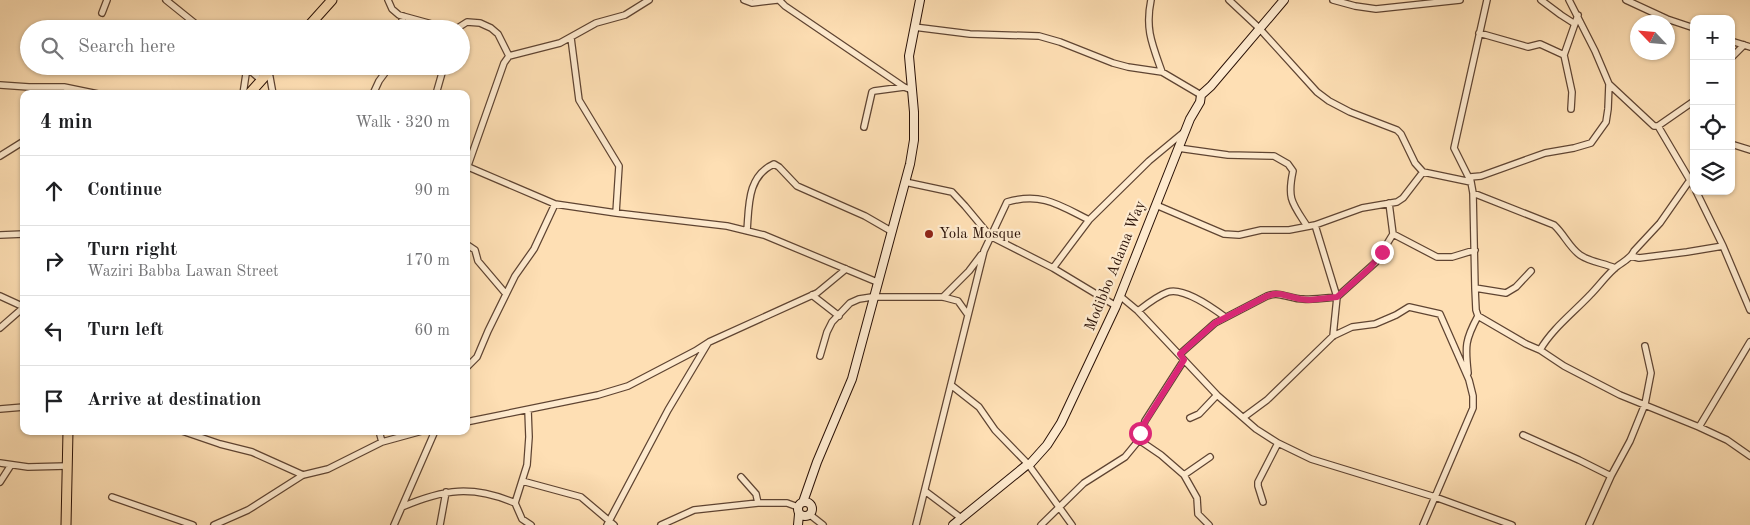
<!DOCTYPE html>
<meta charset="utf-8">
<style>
body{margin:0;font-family:"Old Standard TT",serif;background:#f6f6f6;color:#202124}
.controls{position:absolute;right:15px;top:15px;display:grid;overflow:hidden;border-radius:10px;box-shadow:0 1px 4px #0004}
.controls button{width:45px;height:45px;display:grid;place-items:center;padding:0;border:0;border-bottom:1px solid #e0e0e0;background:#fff;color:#202124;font:25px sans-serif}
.compass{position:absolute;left:1630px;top:15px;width:45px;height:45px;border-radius:50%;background:#fff;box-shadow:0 1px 4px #0004;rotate:296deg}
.stop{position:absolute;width:15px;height:15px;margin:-11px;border:4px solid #db2777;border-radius:50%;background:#fff}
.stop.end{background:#db2777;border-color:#fff;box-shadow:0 1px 5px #0008}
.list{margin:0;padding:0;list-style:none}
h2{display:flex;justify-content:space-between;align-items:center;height:65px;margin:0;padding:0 20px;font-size:21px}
h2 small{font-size:16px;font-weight:400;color:#757577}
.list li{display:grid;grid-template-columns:32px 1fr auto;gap:15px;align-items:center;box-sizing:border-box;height:70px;padding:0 20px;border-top:1px solid #e0e0e0}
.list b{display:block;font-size:19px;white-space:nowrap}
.list p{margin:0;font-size:16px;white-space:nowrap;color:#757577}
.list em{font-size:16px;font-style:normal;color:#757577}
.icon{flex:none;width:28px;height:28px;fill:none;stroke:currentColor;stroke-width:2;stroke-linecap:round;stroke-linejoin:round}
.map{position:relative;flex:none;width:1750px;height:525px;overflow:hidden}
.search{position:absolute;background:#fff;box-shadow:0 1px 4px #0004;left:20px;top:20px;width:450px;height:55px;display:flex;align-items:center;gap:12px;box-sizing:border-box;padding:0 18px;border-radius:28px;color:#757577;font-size:19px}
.panel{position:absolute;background:#fff;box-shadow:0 1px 4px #0004;left:20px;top:90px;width:450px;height:345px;border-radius:10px}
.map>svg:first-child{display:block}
</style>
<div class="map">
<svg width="1750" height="525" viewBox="0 0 1750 525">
<rect width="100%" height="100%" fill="#fedfb4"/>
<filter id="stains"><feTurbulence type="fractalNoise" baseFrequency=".004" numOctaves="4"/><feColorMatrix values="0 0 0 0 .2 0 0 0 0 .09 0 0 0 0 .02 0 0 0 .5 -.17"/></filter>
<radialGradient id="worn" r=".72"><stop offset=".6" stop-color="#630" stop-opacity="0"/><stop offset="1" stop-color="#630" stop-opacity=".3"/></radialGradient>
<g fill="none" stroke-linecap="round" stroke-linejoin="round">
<defs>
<path id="street" d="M166 0 202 29
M388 0 392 9 399 15 450 29
M744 0 752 3 777 0
M779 0 785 6 904 87 912 90
M1151 0C1145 29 1152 44 1162 72
M1229 0 1259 28 1317 92 1329 101 1350 112 1397 130 1401 134 1415 163 1423 172 1471 182
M1333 0 1355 6 1376 9 1460 0
M1541 0 1561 15 1575 24
M1626 0 1667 19 1694 28
M102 13 107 0
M914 27 970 34 1039 36 1060 42 1113 63 1128 67 1162 72 1201 95
M400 29 403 16
M456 29 467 22 480 23 491 28 498 34 509 56
M1479 33 1528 47 1540 44 1564 55
M571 38 579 100 619 166 616 213
M1731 41 1750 47
M1731 58 1744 45
M245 66 261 80
M269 72 273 94
M1609 84 1654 126H1658L1694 187
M0 85 29 87H64L98 94
M243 94 246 74 245 66
M373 94 379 81 390 66
M436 94 444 66
M1571 109 1572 92 1564 55 1578 15
M1658 126 1694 101
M864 127 872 92 874 91 904 87
M1731 144 1750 150
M1178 148 1228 155 1274 156 1288 164 1293 171C1287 199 1292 203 1307 226
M0 156 24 141
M466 166 555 204 616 213 727 226 764 235 877 282
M466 171 504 63 509 56 560 43 596 23 625 15 649 0
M905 182 952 192 965 206 990 236 1053 268 1116 306
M1471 182 1470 177 1481 176 1545 153 1574 148 1591 143 1606 122 1608 109 1609 84 1595 51 1569 0
M1696 191 1723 246 1750 310
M1473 193 1554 225C1564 234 1569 247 1580 255 1590 262 1604 263 1615 268
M1156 205 1224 234 1239 235 1261 230H1289L1315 225 1362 208 1397 202 1403 198 1423 172
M747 231C749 206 747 176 774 164L779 167 797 186 865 216 891 231
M1393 234 1437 257H1452L1475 250
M0 235 24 234
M466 244 475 250 478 261 506 294
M1631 256 1639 258 1687 252 1723 246
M1053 268 1089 220 1149 161 1184 132
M1475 288 1506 293 1516 287 1531 271
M812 295 839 316
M0 296 24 307
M1120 296 1138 311 1217 395 1256 429 1278 443 1311 459 1435 497 1512 525
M943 297 969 271 981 255
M1138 311C1147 304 1157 296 1168 292 1183 287 1213 308 1225 317
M1478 316 1526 344 1540 350 1564 366 1620 395 1699 427 1727 440 1750 456
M0 328 24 307
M1333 336 1337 297 1376 262 1393 234 1389 203
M1540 350C1552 329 1573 313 1590 295 1598 287 1605 277 1614 269 1620 263 1630 260 1634 251L1660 223 1690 180
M1180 354 1215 323 1267 296C1280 291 1290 299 1303 299 1314 300 1326 298 1337 297L1315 225
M820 356 827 332 832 322 850 303 859 299 872 297H943L958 301 968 315
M466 368 477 357 488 331 515 276 534 249 555 204
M1468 373C1465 346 1465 340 1478 316L1476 310 1475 288 1473 193 1471 182 1454 148 1487 0
M951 385 979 407 995 430 1028 464 1072 525
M0 409 24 407
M1244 417 1267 400 1333 336 1352 327 1375 324 1396 315 1409 307 1440 314 1469 380 1473 396V408L1423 525
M1190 418 1199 414 1217 395
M466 422 598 395 628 386 695 351 709 342 817 293 846 269
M1699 427 1750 342
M182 431 220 444 252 452 303 475
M379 431 382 442
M1523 435 1579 460 1611 476
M1139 440 1161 455 1184 475 1197 498 1198 514 1209 525
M0 463 28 467 67 466
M1184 475 1210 457
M741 477 756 494 758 503
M522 481 581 497 614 525
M0 482 11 465
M925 491 961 518
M112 497 193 525
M1263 502 1258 486V482L1278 443
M515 503 527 465 529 437 528 410
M402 507C444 489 472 485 515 503L522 519 531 525
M809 514 823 525
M214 525 248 510 303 475 328 469 382 442 422 431
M394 525 435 431
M440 525 446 492
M607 525 668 410 708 343
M661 525 694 510 758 503H787L798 507
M916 525 984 251 1007 202C1042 192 1059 205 1089 220
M1041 525 1084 483 1125 457 1139 440 1145 421 1184 360
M1589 525 1611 476 1630 441 1645 404 1651 373 1645 346"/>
<path id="secondary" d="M803 502 817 462 852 379 910 164 914 140V112L909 56 920 0
M798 509a7 7 0 1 1 14 0a7 7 0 1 1-14 0Z
M798 525 799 514
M953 525 1028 464H1030L1047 445 1061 423 1116 306 1190 119 1200 102 1201 95 1211 86 1284 0"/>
<path id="primary" d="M306 29 332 0
M249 94 274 66
M66 525 68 431"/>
</defs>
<use href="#street" stroke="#5f4432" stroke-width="8"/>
<use href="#secondary" stroke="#2a1106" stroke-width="10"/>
<use href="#primary" stroke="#2a1106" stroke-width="11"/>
<use href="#street" stroke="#feeace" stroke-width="5.5"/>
<use href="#secondary" stroke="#feeace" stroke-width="8"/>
<use href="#primary" stroke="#fedfb4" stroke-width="9"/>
</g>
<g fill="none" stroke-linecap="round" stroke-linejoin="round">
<path stroke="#db2777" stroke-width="6" d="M1140 433 1145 422 1184 360 1180 354 1215 323 1267 296 1274 294H1280L1300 299 1309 300 1337 297 1370 268 1382 252"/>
</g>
<circle fill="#8f2418" stroke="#feeace" stroke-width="2" cx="929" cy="234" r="5"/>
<g text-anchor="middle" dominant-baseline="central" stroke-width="4.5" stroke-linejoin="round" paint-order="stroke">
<g font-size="15" fill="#2a1106" stroke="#feeace" text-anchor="start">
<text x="939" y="234">Yola Mosque</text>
</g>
<g font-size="15" fill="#2a1106" stroke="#feeace">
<text transform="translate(1116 266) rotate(-68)">Modibbo Adama Way</text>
</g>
</g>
<rect width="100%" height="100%" filter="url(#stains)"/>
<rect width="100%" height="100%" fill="url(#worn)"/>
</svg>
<div class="controls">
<button>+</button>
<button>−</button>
<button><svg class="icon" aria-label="locate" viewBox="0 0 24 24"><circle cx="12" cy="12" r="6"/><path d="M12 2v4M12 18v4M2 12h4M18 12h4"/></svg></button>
<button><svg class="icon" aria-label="layers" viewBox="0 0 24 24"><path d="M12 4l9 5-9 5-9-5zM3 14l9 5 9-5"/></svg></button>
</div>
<svg class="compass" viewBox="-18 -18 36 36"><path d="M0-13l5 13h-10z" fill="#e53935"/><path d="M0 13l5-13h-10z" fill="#757577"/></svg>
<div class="stop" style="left:1140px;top:433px"></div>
<div class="stop end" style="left:1382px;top:252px"></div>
<div class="search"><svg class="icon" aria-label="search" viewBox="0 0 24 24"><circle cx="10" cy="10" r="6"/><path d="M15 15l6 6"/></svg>Search here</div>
<section class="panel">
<h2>4 min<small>Walk · 320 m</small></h2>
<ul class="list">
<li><svg class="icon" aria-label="ahead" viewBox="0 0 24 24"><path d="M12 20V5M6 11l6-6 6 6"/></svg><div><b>Continue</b></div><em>90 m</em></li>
<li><svg class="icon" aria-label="right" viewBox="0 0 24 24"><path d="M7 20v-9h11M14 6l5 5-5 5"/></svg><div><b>Turn right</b><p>Waziri Babba Lawan Street</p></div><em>170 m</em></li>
<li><svg class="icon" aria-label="left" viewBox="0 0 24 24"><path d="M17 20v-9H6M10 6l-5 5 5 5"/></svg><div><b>Turn left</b></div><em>60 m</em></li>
<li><svg class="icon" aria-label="arrive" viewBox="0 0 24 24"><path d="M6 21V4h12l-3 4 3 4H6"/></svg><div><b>Arrive at destination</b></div></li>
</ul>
</section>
</div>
